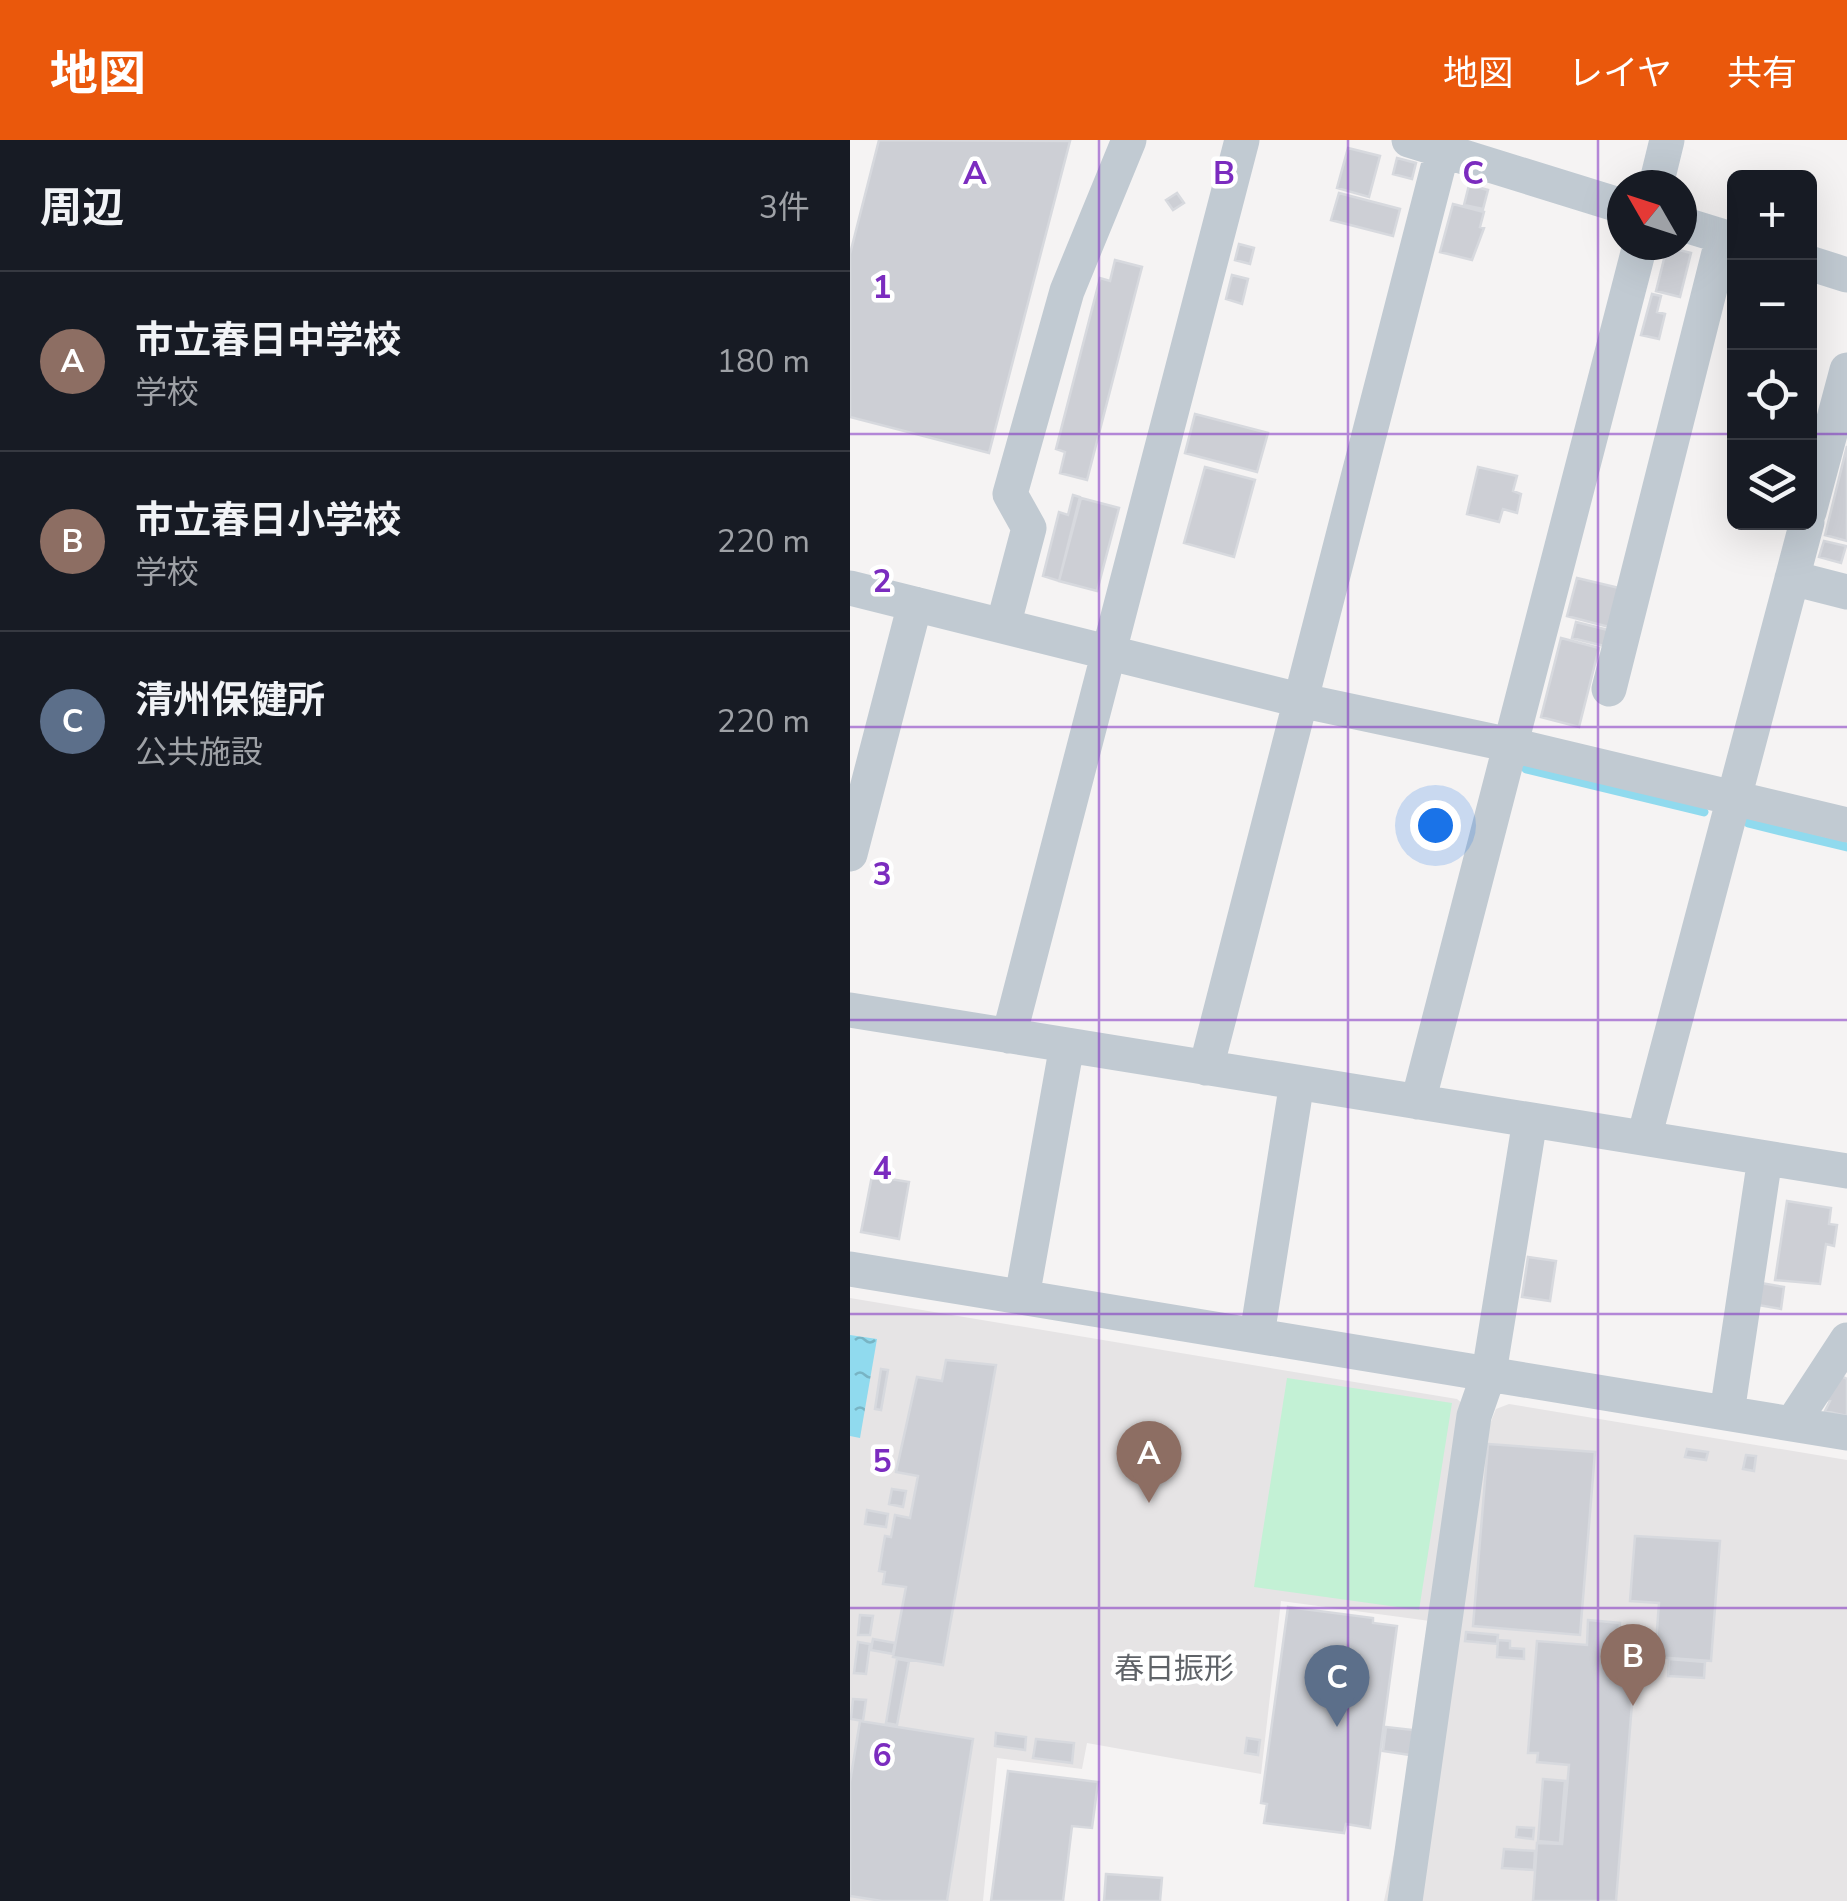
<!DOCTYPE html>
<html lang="ja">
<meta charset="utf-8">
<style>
body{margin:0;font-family:"Nunito Sans","Noto Sans JP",sans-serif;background:#20242c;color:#f1f3f6}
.controls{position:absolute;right:30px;top:30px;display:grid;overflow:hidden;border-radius:15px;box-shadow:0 10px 40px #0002}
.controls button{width:90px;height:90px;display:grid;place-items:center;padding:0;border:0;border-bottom:2px solid #363941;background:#171b24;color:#f1f3f6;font:50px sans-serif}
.compass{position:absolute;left:757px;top:30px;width:90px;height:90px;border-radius:50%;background:#171b24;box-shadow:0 10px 40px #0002;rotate:309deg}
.you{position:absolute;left:585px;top:685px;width:35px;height:35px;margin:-25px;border:8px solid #fff;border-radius:50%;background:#1a73e8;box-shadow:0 0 0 15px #1a73e833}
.badge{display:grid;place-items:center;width:65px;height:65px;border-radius:50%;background:#ea580c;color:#fff;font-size:32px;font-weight:700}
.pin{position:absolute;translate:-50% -82px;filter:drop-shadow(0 2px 5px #0008)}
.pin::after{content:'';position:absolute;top:52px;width:35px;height:30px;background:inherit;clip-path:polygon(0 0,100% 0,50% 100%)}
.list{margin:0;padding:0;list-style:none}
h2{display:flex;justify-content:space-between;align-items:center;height:130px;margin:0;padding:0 40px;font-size:42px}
h2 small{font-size:32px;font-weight:400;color:#9ea1a6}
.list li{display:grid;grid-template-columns:65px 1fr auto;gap:30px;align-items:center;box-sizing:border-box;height:180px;padding:0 40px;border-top:2px solid #363941}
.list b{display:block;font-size:38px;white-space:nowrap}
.list p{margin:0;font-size:32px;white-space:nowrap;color:#9ea1a6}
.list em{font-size:32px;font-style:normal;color:#9ea1a6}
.icon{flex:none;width:55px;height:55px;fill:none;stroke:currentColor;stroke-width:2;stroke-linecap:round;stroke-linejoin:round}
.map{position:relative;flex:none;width:997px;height:1761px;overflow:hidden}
header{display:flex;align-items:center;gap:60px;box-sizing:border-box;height:140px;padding:0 50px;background:#ea580c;color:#fff}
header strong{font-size:48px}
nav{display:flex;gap:55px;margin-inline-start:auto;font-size:35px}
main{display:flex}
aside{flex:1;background:#171b24}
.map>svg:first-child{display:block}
</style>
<header>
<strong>地図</strong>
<nav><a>地図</a><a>レイヤ</a><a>共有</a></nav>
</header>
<main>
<aside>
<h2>周辺<small>3件</small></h2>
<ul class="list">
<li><span class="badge" style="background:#8d6e63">A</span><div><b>市立春日中学校</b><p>学校</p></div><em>180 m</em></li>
<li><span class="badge" style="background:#8d6e63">B</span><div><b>市立春日小学校</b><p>学校</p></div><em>220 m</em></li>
<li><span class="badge" style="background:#5c6f8a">C</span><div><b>清州保健所</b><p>公共施設</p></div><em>220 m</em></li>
</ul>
</aside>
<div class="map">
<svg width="997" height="1761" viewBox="0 0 997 1761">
<defs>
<pattern id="water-ripples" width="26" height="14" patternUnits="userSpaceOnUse" patternTransform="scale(2.5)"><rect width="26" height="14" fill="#90daee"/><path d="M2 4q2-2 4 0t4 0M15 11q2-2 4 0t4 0" fill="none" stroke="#78b4c4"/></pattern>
</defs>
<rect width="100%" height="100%" fill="#f5f3f3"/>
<path fill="#e6e4e5" d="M0 1158 607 1259 614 1265 631 1306 646 1269 659 1264 997 1320V1761H534L558 1649 580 1481 431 1461 411 1634 237 1603 232 1629 147 1618 133 1761H0Z"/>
<path fill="#c3f1d5" d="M437 1238 602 1263 569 1470 404 1447Z"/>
<path fill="url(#water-ripples)" d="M0 1195 27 1199 10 1298 0 1296Z"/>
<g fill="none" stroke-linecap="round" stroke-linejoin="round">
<path stroke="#90daee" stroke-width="9" d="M676 629 854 672
M898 683 997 707"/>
</g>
<path fill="#cdcfd5" stroke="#d7d9de" stroke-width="2.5" d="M29 0 220 1 139 313 0 277V114Z
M498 8 530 16 519 57 487 48Z
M547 18 566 23 562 39 543 34Z
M619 45 638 50 633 69 614 65Z
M327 53 334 63 323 70 316 60Z
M489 53 550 69 543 96 481 80Z
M603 64 634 72 630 87 634 88 622 120 590 112Z
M389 104 404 108 400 124 385 120Z
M817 107 841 113 830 157 806 151Z
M265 120 292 127 237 340 210 333 215 312 206 309 250 138 260 141Z
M382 135 398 139 392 164 376 159Z
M802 154 811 156 807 172 815 174 809 199 791 195Z
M345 274 418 293 407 332 335 313Z
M997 306V401L975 395Z
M355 327 405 340 384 417 334 403Z
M628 327 667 336 663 351 671 354 667 373 653 369 649 382 617 374Z
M223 355 230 357 209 441 193 436 209 372 218 375Z
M231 358 269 368 247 451 209 441Z
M974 401 996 406 991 423 969 417Z
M727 438 769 448 759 487 717 476Z
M726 482 758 490 754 506 722 498Z
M711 498 749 508 729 587 691 577Z
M22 1036 59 1042 49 1099 11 1092Z
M937 1061 981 1068 979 1084 987 1085 984 1106 976 1104 970 1144 925 1140Z
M678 1117 706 1121 700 1161 672 1157Z
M911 1143 934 1147 931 1169 908 1165Z
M96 1220 146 1225 93 1525 43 1517 56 1447 33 1444 35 1432 29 1431 35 1396 41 1397 45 1375 60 1378 68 1336 46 1332 67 1237 92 1241Z
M31 1229 38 1230 31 1270 25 1269Z
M989 1235 997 1239V1276L975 1271 980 1261 977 1260Z
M638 1304 745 1312 730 1495 623 1486Z
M837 1309 858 1312 856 1320 835 1317Z
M896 1315 906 1316 904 1331 893 1329Z
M42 1349 56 1351 53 1367 39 1364Z
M17 1370 38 1374 36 1387 15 1384Z
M785 1396 870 1401 861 1521 805 1517 809 1463 780 1461Z
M438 1467 523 1478V1483L547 1486 520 1688 496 1684 494 1693 414 1683 417 1664 411 1663Z
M10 1475 23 1476 20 1495H8Z
M738 1480 770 1483 768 1500 787 1502 766 1761H683L687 1703 712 1704 719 1625 687 1622 688 1613H678L687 1501 737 1505Z
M616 1492 648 1495 647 1504 615 1501Z
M23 1499 45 1503 43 1514 21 1510Z
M648 1500 660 1501V1508L674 1509V1519L647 1517Z
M8 1502 20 1504 16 1534 4 1533Z
M47 1519 59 1521 47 1585 36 1583Z
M819 1519 855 1522 854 1538 818 1536Z
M3 1559 16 1560 13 1581 1 1579Z
M10 1581 123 1599 97 1761H32L0 1756V1642Z
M536 1587 563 1590 560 1615 533 1611Z
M146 1593 176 1597 175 1610 145 1606Z
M397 1598 410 1600 408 1615 395 1613Z
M186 1599 224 1603 222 1623 183 1618Z
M158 1631 248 1642 242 1688 222 1686 213 1761H141Z
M693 1639 715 1641 710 1703 688 1701Z
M667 1687 684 1688 683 1699 666 1697Z
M654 1709 685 1711 684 1730 652 1728Z
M256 1734 312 1738 310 1761H254Z"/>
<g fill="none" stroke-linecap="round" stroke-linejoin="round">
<path stroke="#c1cad2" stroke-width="35" d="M559 0 772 66
M806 45 817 0
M832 84 884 100
M959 123 997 135
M959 372 997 230
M942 438 997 452
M0 448 449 560 661 605 997 685
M153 486 179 388 160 354 217 151 279 0
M759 549 873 97
M0 714 65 464
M0 870 997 1031
M159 896 392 0
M356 928 595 0
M568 962 790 105
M794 998 957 382
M0 1129 997 1293
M172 1157 217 905
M407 1195 447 942
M877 1273 915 1018
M942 1284 997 1200
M555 1761 624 1276 639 1233 680 980"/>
</g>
<path fill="none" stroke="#7b2cbf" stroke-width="2.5" stroke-opacity="0.55" d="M249 0V1761M498 0V1761M748 0V1761M0 294H884M959 294H997M0 587H997M0 880H997M0 1174H997M0 1468H997"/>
<g text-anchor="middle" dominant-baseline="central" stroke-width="9" stroke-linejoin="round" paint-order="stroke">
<g font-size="30" fill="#5f6368" stroke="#fff">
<text x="324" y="1529">春日振形</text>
</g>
</g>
<g font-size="32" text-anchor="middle" font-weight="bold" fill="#7b2cbf" stroke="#fff" stroke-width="9" stroke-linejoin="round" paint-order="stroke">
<text x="125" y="44">A</text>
<text x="374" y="44">B</text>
<text x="623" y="44">C</text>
<text x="32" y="158">1</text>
<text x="32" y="452">2</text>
<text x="32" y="745">3</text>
<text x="32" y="1039">4</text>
<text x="32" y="1332">5</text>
<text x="32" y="1626">6</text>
</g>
</svg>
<div class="controls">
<button>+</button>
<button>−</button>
<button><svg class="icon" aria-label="locate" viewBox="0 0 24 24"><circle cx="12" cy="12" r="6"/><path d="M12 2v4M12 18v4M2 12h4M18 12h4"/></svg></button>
<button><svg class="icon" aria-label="layers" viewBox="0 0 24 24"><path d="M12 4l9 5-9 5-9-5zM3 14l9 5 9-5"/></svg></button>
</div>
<svg class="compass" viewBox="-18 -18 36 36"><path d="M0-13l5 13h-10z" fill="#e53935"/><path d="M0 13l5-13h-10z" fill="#9ea1a6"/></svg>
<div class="you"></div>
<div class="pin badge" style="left:299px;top:1363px;background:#8d6e63">A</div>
<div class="pin badge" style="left:783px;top:1566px;background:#8d6e63">B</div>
<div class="pin badge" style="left:487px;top:1587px;background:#5c6f8a">C</div>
</div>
</main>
